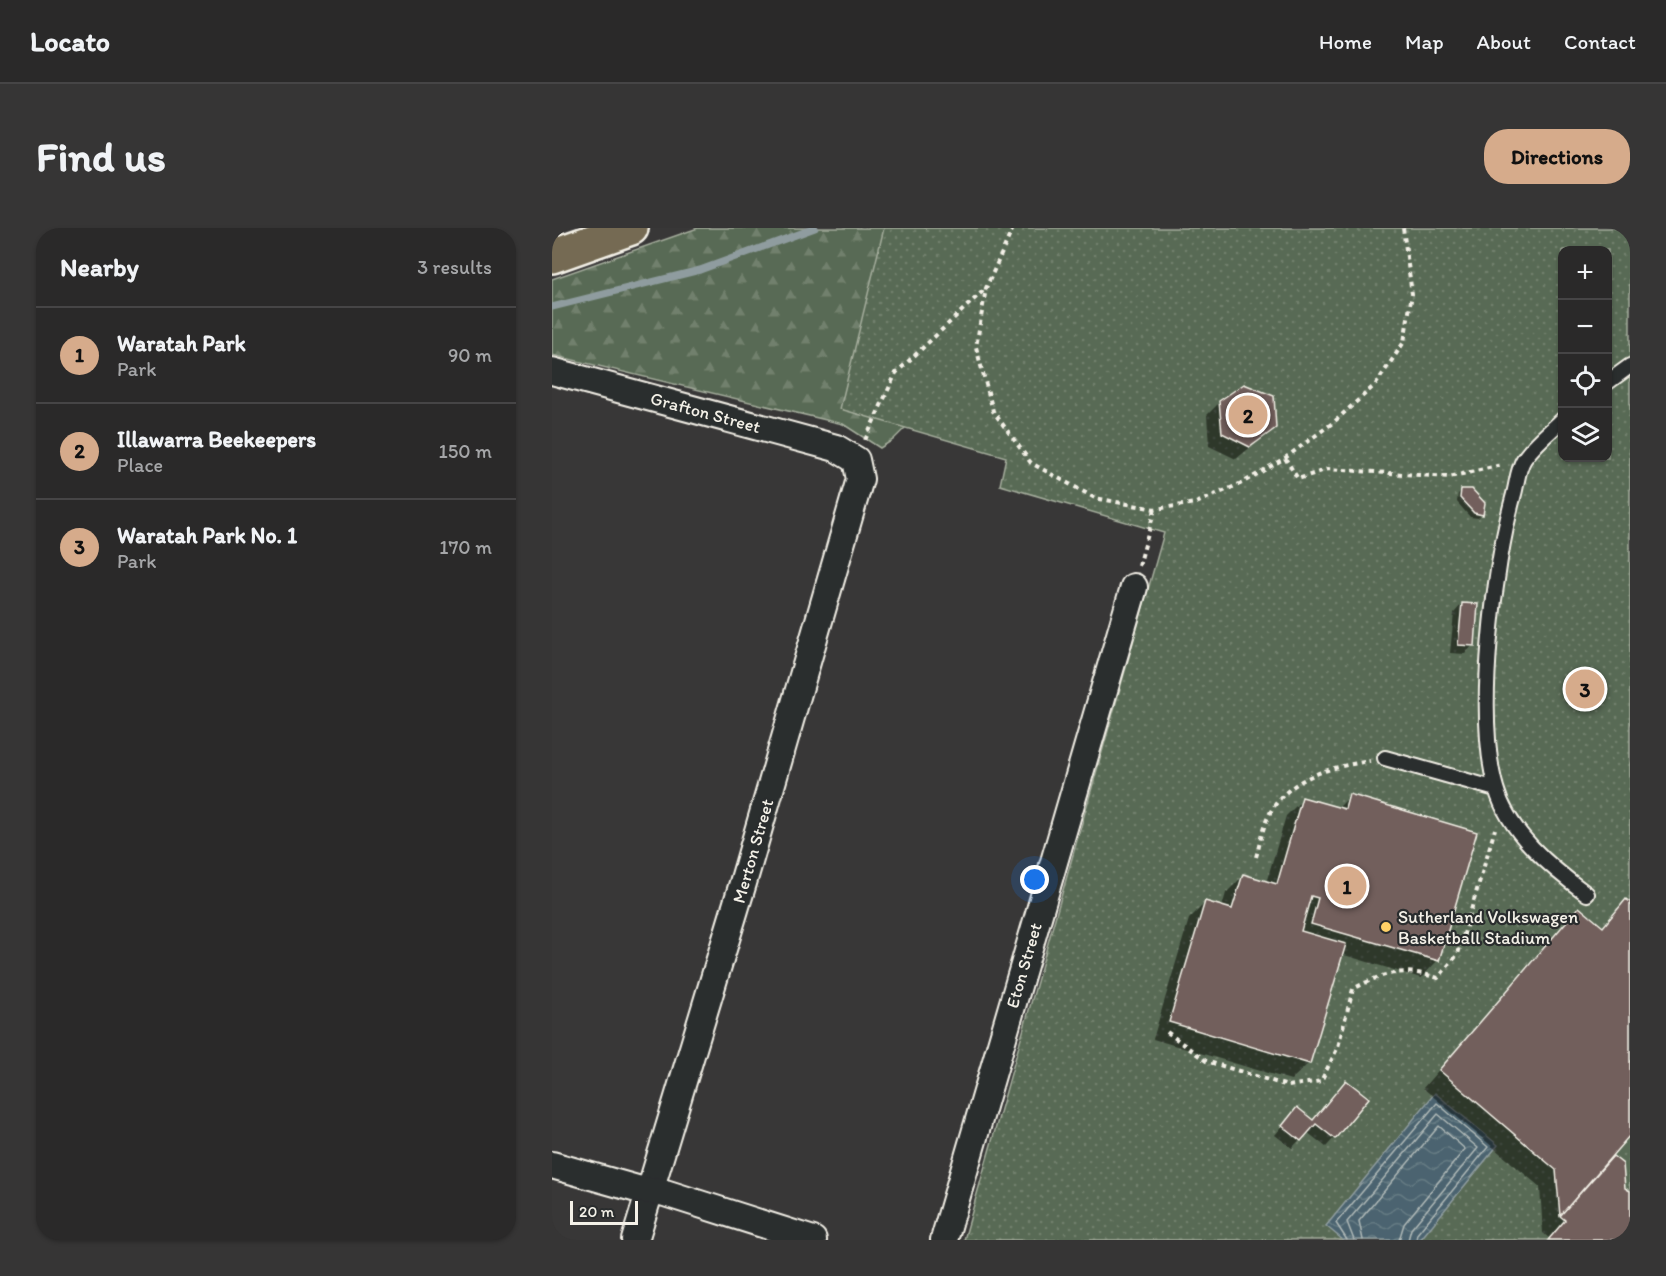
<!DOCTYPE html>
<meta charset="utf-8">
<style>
body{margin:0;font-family:Itim,sans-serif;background:#363535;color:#f1f3f6}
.controls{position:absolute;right:18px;top:18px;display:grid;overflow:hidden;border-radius:12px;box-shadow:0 2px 4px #0004}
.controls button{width:54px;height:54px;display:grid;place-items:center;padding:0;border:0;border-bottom:2px solid #464546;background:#2a2929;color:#f1f3f6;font:30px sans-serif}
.scale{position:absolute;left:18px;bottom:15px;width:68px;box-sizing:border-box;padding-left:6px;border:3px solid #f4f1e8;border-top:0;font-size:16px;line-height:21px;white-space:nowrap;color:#f4f1e8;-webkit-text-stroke:4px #2a2d2e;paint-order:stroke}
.you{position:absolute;left:483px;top:652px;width:21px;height:21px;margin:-15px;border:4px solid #fff;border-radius:50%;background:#1a73e8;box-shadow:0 0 0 9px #1a73e833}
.badge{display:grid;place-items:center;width:39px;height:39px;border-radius:50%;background:#d6ab8b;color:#111;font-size:20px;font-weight:700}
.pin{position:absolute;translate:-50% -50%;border:3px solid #fff;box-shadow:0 2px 6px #0006}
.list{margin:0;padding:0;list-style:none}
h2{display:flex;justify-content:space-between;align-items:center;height:78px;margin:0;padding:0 24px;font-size:26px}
h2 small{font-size:20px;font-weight:400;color:#a5a6a8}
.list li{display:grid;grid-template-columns:39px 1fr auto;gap:18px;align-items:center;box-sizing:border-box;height:96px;padding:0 24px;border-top:2px solid #464546}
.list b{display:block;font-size:22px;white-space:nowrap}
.list p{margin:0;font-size:20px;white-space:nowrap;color:#a5a6a8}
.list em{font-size:20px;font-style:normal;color:#a5a6a8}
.icon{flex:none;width:33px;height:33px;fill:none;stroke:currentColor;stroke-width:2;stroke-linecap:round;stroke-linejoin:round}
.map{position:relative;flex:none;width:1078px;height:1012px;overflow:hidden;border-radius:24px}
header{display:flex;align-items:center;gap:36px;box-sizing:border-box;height:84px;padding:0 30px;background:#2a2929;border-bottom:2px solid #464546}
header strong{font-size:28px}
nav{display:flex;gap:33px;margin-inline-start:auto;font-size:21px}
.intro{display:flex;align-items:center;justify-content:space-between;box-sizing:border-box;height:144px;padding:0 36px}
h1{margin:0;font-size:42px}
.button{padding:15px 27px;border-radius:24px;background:#d6ab8b;color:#111;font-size:21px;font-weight:700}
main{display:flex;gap:36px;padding:0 36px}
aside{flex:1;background:#2a2929;border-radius:24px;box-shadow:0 2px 4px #0004}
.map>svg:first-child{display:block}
</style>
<header>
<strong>Locato</strong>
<nav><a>Home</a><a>Map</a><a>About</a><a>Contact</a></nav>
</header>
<div class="intro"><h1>Find us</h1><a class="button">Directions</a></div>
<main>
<aside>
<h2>Nearby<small>3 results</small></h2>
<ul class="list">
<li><span class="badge">1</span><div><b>Waratah Park</b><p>Park</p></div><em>90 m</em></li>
<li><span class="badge">2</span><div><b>Illawarra Beekeepers</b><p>Place</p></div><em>150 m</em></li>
<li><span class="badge">3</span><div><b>Waratah Park No. 1</b><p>Park</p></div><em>170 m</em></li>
</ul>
</aside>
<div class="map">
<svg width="1078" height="1012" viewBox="0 0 1078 1012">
<defs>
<pattern id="forest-firs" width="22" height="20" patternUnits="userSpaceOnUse" patternTransform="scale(1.5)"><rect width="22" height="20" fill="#586a54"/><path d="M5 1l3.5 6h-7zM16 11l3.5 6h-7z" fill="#71806d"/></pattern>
<pattern id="park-dots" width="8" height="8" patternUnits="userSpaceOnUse" patternTransform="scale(1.5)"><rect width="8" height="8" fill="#586a54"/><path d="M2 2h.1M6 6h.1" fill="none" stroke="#71806d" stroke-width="1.8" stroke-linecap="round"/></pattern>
<pattern id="water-waves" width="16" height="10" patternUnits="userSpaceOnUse" patternTransform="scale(1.5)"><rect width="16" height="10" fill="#4b646f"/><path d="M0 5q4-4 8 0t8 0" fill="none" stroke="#667b84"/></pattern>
</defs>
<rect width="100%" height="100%" fill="#383737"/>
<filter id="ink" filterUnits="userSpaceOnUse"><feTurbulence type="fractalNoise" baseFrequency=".0167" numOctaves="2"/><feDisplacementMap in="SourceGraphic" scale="12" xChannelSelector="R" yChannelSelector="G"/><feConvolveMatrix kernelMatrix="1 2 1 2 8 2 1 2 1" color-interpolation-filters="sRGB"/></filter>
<g filter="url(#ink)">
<path fill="url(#forest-firs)" stroke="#a6ae9e" stroke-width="1.5" d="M146 0H448L411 142 341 212 328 220 291 196 0 127V51Z"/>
<path fill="url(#park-dots)" stroke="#a6ae9e" stroke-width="1.5" fill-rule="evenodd" d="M332 0H1078V1012H412L612 305 448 257 454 229 288 181ZM1011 22H1056V230H1011Z"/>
<path fill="url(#water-waves)" stroke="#8f9c9f" stroke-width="1.5" d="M883 865 946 917 868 1012H791L774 998Z"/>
<path fill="#0007" d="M668 174 722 200 684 231 657 218 655 187Z
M910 262 930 286 926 290 918 289 905 274 906 266Z
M910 376 921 417 913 426 898 425 902 385Z
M798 568 886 732 869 750 789 726 757 835 739 852 601 811 637 691 654 674 670 679 674 665 691 648 714 655 734 588 751 571 785 581Z
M1074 673 1078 676V905L1059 928 1070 937 1071 960 1078 965V1012H995L997 1010 991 1005 988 959 871 860 1027 681 1050 700Z
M794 854 782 910 774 919 755 904 740 920 723 907 745 881 760 894Z"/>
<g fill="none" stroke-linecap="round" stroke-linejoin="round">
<path stroke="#b0b9b8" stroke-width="1.5" d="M795 1012 784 995 885 875 936 919 865 1006 864 1012
M802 1012 795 994 886 886 926 920 859 1001 856 1012
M811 1012 807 993 887 898 913 921 852 996 847 1012"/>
<path stroke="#8f9c9f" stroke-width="7" d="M0 79 148 42 263 0"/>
</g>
<path fill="#725f5b" stroke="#f4f1e8" stroke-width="1.5" d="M692 156 722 168 724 200 698 219 670 205 667 173Z
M909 261H920L933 275 931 287 922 285 908 270Z
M910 375 926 376 923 418 906 417Z
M797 566 925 604 887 733 759 696 766 670 759 668 749 703 794 716 758 836 617 794 653 673 680 681 691 646 725 656 750 569 793 581Z
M1074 671 1078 674V907L1008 988 1004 942 887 842 1027 679 1051 699Z
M794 852 817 870 783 911 764 896 749 913 730 898 745 879 761 892Z
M1061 928 1071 936 1073 960 1078 963V1012H996L1013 992 1008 988Z"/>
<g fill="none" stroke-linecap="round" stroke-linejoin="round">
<defs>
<path id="lane" d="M1056 154 1078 138
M1011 191C998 204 982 216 972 231 966 240 965 255 962 266 942 339 923 487 944 560 956 604 999 640 1035 666
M833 530 944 561"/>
<g id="street">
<path id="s1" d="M0 143 284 220 304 232 308 251 191 655 83 1012"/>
<path d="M0 937 85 961 113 965 261 1012"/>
<path id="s2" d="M392 1012 582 359"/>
</g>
<path id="highway" d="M0 28 79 0"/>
</defs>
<use href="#lane" stroke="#f4f1e8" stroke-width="18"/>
<use href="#street" stroke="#f4f1e8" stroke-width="30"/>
<use href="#highway" stroke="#f4f1e8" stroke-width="38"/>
<path stroke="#f4f1e8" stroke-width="4" stroke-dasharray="4.5 4.5" stroke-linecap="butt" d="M461 0 434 60 424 119 441 183 479 235 543 270 603 281 644 275 690 255 733 230 782 194 824 156 852 114 860 66 851 0
M313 212 344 145 433 61
M733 230 746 251 776 241 897 249 950 237
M587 338 603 281
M704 629C708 616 710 601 716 589 735 549 778 539 818 533
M615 804 654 833 736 858 769 853 786 819 801 761C833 744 851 739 886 750L906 726 943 601"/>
<use href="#lane" stroke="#2a2d2e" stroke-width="14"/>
<use href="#street" stroke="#2a2d2e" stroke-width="26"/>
<use href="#highway" stroke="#746b52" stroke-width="33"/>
</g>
</g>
<circle fill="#ffd166" stroke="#2a2d2e" stroke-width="2" cx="834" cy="699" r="6"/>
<g text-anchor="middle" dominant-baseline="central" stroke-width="4.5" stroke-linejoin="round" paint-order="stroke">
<g font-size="18" fill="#f4f1e8" stroke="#2a2d2e">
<text stroke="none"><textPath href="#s1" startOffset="159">Grafton Street</textPath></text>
<text transform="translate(201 623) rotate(-74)">Merton Street</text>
<text stroke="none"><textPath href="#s2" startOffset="286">Eton Street</textPath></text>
</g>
<g font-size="18" fill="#f4f1e8" stroke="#2a2d2e" text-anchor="start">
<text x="846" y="689">Sutherland Volkswagen<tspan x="846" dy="21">Basketball Stadium</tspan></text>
</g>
</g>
</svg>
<div class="controls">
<button>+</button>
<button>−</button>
<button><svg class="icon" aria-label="locate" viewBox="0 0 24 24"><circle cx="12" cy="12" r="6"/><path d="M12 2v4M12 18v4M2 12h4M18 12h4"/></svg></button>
<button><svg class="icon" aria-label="layers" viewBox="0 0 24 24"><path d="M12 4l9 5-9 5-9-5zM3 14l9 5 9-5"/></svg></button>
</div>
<div class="scale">20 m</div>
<div class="you"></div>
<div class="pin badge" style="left:795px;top:658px">1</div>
<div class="pin badge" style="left:696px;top:187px">2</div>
<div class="pin badge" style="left:1033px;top:461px">3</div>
</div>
</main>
